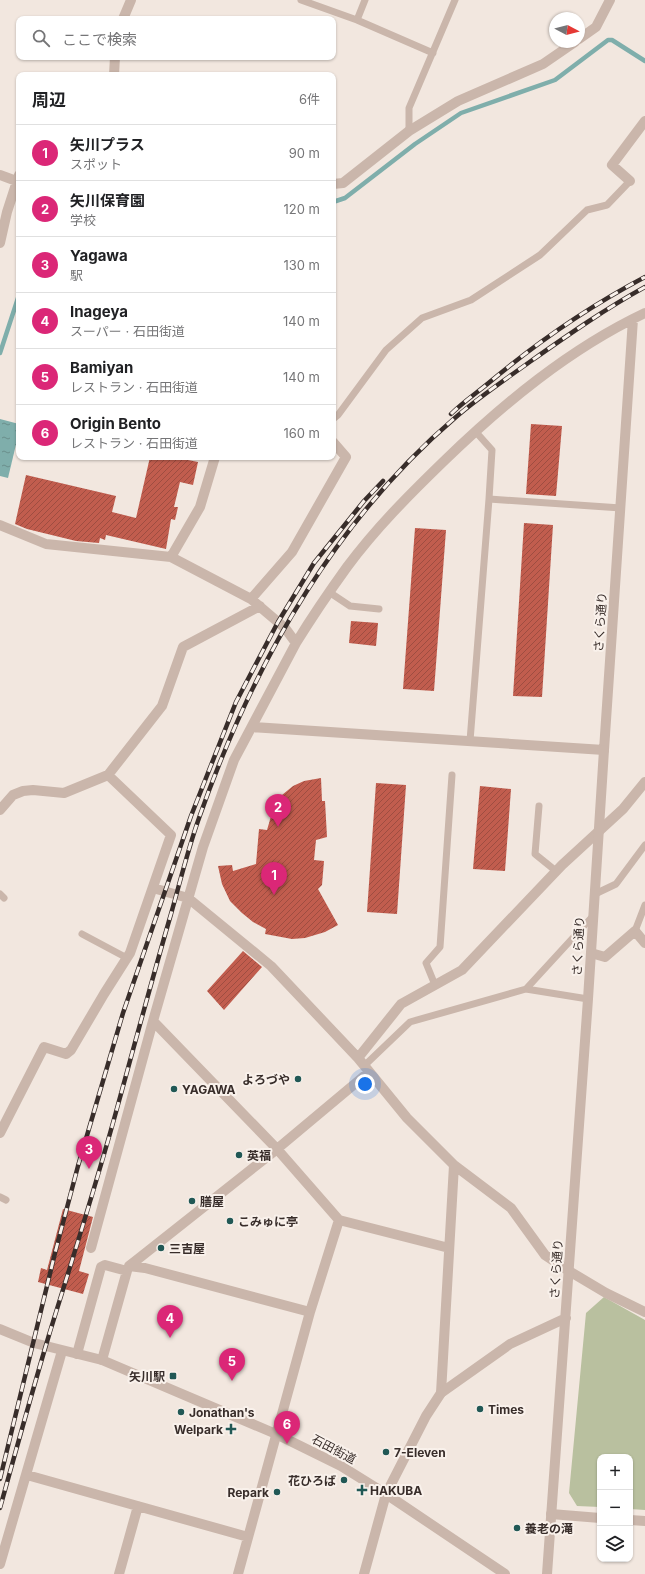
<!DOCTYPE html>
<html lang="ja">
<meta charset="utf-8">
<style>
body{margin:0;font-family:Inter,"Noto Sans JP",sans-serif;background:#f6f6f6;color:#202124}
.controls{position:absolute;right:12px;bottom:12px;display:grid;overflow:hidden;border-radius:8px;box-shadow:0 1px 3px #0004}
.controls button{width:36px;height:36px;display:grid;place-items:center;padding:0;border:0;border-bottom:1px solid #e0e0e0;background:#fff;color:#202124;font:20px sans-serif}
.compass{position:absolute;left:549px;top:12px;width:36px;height:36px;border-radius:50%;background:#fff;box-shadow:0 1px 3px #0004;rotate:97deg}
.you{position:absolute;left:365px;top:1084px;width:14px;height:14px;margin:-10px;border:3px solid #fff;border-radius:50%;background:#1a73e8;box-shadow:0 0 0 6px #1a73e833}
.badge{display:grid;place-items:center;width:26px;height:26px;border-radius:50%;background:#db2777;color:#fff;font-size:13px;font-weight:700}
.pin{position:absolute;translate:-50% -33px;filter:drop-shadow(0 1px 2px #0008)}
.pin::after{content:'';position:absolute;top:21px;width:14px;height:12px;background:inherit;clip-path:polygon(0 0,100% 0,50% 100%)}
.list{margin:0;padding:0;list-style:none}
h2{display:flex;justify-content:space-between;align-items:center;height:52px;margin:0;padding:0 16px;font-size:17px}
h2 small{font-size:13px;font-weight:400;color:#757577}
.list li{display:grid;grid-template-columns:26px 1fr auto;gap:12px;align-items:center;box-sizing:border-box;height:56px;padding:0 16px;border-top:1px solid #e0e0e0}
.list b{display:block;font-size:15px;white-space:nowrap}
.list p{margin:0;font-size:13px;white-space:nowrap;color:#757577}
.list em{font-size:13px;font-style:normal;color:#757577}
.icon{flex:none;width:22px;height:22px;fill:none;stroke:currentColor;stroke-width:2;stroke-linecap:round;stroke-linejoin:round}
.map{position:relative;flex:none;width:645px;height:1574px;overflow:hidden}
.search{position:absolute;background:#fff;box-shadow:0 1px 3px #0004;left:16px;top:16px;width:320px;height:44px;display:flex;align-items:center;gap:10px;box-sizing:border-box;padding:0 14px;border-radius:8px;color:#757577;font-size:15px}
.panel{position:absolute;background:#fff;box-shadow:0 1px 3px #0004;left:16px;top:72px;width:320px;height:388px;border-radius:8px}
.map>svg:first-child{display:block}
</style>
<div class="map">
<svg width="645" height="1574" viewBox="0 0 645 1574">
<defs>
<pattern id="water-ripples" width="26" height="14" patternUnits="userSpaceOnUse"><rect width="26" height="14" fill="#7faeab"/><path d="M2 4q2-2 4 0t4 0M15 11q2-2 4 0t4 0" fill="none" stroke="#698e8b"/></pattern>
<pattern id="building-hatch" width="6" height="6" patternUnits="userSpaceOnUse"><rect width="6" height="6" fill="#c15d4e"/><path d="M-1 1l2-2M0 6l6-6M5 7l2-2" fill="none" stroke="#9e4d41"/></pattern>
</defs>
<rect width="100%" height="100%" fill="#f2e7df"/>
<path fill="#b9c09f" d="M604 1297 645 1320V1510L630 1509V1457H600V1507L577 1506 569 1493 586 1313Z"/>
<path fill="url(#water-ripples)" d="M0 419 19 424V432L8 478 0 476Z"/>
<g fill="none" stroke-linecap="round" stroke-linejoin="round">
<path stroke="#7faeab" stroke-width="4.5" d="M333 202 345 198 415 144 461 113 555 80 608 40H612L645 61
M0 353 19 295"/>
</g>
<path fill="url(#building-hatch)" d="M531 424 562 426 556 496 526 494Z
M150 457H173L198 462 193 485 180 482 174 507H178L175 520 171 519 166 549 106 535 105 540 100 538 99 543 76 541 27 529 15 524 26 475 116 496 112 512 136 518Z
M524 523 553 525 542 697 513 696Z
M415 528 446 530 434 691 403 689Z
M351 621 378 623 376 646 349 643Z
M321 778 322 801H325L327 837 316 840 314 860 324 861 322 885 318 889 338 925 325 932 305 938 292 939 265 934 266 929 253 922 242 913 230 901 222 884 218 866 232 865 233 871 256 864 259 829 267 830 274 806 282 795 293 786 304 781Z
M376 783 406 785 397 914 367 912Z
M480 786 511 789 505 871 473 869Z
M243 951 262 967 224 1010 207 991Z
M63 1209 93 1217 79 1271 89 1274 83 1294 38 1282 41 1268 47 1270Z"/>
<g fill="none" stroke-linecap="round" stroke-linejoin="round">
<path stroke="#cab6ab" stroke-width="7" d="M301 0 357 20 433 53
M357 20 365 0
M409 131V108L455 0
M333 419 338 415 386 350 422 318 471 300 540 255 587 210 607 205 630 181
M489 499 621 508
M329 592 350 606 379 609
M470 741 489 499 492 450 475 431
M539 806 535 854 556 871
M0 894 4 898
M595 894 616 884 645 845
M635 931 645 905
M82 934 127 958
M435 985 426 963 440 947 452 775
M526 989 588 999
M364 1066 410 1022 526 989 593 916
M0 1197 6 1200"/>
<path stroke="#cab6ab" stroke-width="10" d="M123 19 131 0
M579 39 596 27 610 0
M114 75 115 57
M0 175 19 182
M630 181 612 165 645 121
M333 184 343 183 409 131 458 101 543 64 575 42
M0 243 7 212 19 175
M215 457 200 507 171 557 251 599 292 552 346 457 333 442
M0 525 46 544 171 557
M251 599 285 628 296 643C312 617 329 592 347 567 376 528 408 496 443 462 503 404 569 349 645 313
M252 727 604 750 633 319
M0 810 13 795 23 791 33 790 64 793 108 775 162 706 183 647 260 606
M153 888 188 898 271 966 358 1058 407 1118 454 1165 511 1208 545 1255 569 1271 606 1293 645 1312
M591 953 605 957 635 931 645 943
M153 1021 277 1149 339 1220
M358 1058 401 1004 462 970 562 865 623 809 645 782
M0 1133 44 1047 66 1054 71 1050 104 994 130 953 171 835 108 775
M91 1248 153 1021 203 847 234 760 296 643
M129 1266 145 1268 310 1312 339 1220 449 1248
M128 1269 129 1266 138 1259 277 1149 369 1072
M77 1354 101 1267 105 1265 127 1271 102 1360
M441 1393 454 1165
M27 1475 248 1537
M551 1514 600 1518
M630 1520 645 1521
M0 1564 62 1351
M119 1574 138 1506
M238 1574 310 1312"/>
<path stroke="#cab6ab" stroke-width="10" d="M0 1329 34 1343 102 1360 276 1434 341 1466 386 1494 505 1574
M364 1574 386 1494 426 1416 441 1393 510 1344 566 1318
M547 1574 588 999 604 750"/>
<defs>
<path id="rail" d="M451 414C463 402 478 392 491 381 539 341 590 306 645 277
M0 1479 55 1253 78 1166 123 1013 191 816 236 702 278 622 314 563 364 501 383 481
M0 1508C16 1450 32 1392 49 1335 73 1257 98 1179 119 1101 136 1039 153 976 171 914 180 882 188 849 199 818 252 667 333 522 456 417 479 397 506 379 531 361 568 335 605 309 645 287"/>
</defs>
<use href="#rail" stroke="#382d2a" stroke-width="4.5"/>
<use href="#rail" stroke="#f9f1eb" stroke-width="3" stroke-dasharray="9" stroke-linecap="butt"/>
</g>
<g fill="#215855" stroke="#f9f1eb" stroke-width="1.5">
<circle cx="298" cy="1079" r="4"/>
<circle cx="174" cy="1089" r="4"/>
<circle cx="239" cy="1155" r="4"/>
<circle cx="192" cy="1201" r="4"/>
<circle cx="230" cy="1221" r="4"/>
<circle cx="161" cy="1248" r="4"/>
<rect x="169" y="1372" width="8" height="8" rx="2"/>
<circle cx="480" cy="1409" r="4"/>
<circle cx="181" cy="1412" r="4"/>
<path d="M229 1423h4v4h4v4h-4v4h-4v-4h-4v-4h4z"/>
<circle cx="386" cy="1452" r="4"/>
<circle cx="344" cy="1480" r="4"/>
<path d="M360 1484h4v4h4v4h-4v4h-4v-4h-4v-4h4z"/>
<circle cx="277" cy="1492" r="4"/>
<circle cx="517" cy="1528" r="4"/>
</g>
<g text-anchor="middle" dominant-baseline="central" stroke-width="4" stroke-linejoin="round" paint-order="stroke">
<g font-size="12" fill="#382d2a" stroke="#f9f1eb">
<text transform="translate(600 622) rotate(-86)">さくら通り</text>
<text transform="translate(578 946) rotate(-87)">さくら通り</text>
<text transform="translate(556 1269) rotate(-86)">さくら通り</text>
<text transform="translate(334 1449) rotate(28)">石田街道</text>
</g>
<g font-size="12" font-weight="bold" fill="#382d2a" stroke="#f9f1eb" text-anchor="start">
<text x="290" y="1079" text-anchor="end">よろづや</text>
<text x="182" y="1089">YAGAWA</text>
<text x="247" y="1155">英福</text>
<text x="200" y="1201">膳屋</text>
<text x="238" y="1221">こみゅに亭</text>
<text x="169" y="1248">三吉屋</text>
<text x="165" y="1376" text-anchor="end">矢川駅</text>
<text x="488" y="1409">Times</text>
<text x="189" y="1412">Jonathan's</text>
<text x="223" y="1429" text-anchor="end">Welpark</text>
<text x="394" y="1452">7-Eleven</text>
<text x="336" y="1480" text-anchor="end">花ひろば</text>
<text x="370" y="1490">HAKUBA</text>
<text x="269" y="1492" text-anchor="end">Repark</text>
<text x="525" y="1528">養老の滝</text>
</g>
</g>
</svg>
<div class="controls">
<button>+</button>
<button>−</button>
<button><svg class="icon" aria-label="layers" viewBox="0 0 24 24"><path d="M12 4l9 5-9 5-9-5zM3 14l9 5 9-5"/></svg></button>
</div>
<svg class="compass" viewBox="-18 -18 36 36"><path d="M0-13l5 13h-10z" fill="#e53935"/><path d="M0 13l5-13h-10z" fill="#757577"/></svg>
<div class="you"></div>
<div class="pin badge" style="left:274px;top:895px">1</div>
<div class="pin badge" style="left:278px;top:827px">2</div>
<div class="pin badge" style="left:89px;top:1169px">3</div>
<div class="pin badge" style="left:170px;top:1338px">4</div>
<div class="pin badge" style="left:232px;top:1381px">5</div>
<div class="pin badge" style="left:287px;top:1444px">6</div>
<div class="search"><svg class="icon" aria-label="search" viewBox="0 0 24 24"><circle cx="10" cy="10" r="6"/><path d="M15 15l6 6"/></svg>ここで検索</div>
<section class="panel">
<h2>周辺<small>6件</small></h2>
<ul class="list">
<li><span class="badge">1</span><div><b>矢川プラス</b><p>スポット</p></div><em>90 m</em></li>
<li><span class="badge">2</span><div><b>矢川保育園</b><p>学校</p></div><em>120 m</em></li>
<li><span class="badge">3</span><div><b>Yagawa</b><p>駅</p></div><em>130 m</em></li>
<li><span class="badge">4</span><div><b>Inageya</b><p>スーパー · 石田街道</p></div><em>140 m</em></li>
<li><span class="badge">5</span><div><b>Bamiyan</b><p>レストラン · 石田街道</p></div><em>140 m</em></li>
<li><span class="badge">6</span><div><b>Origin Bento</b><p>レストラン · 石田街道</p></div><em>160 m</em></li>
</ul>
</section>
</div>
